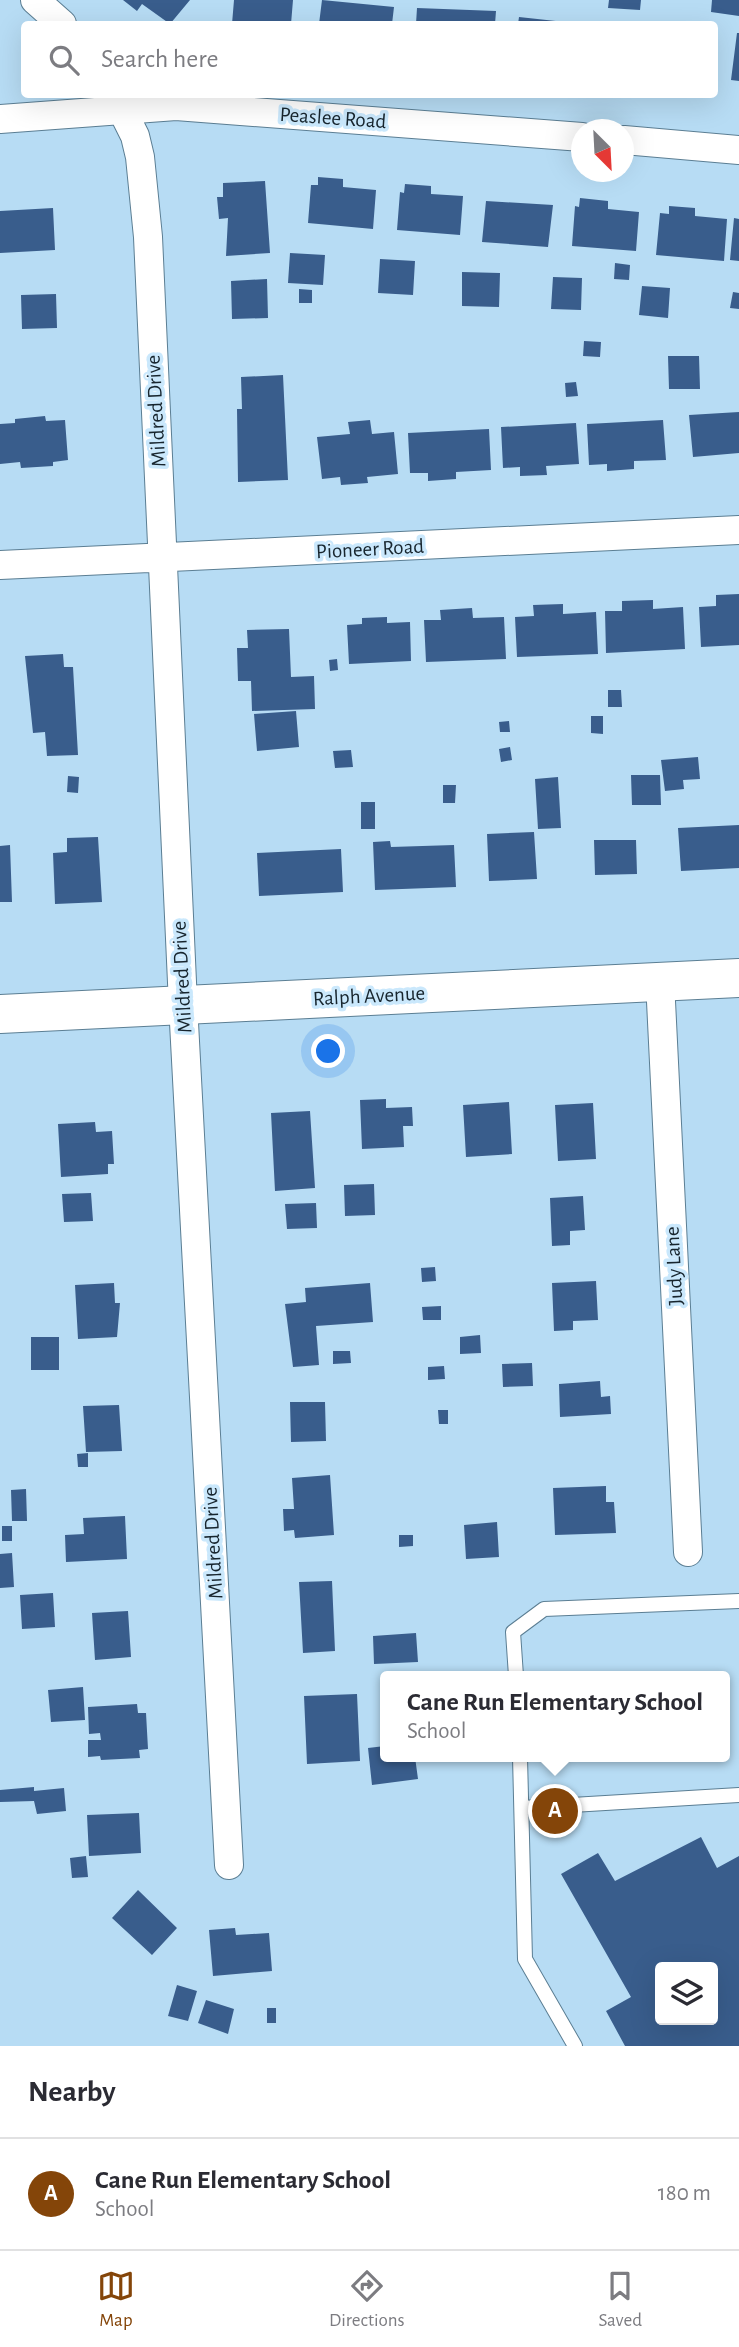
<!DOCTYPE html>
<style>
body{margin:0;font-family:"Alegreya Sans",sans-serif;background:#f7f7f7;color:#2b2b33}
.controls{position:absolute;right:21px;bottom:21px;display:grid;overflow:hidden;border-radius:7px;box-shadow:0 7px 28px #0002}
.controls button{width:63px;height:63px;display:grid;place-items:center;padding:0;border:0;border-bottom:2px solid #e1e1e2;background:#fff;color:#2b2b33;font:35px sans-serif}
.compass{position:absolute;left:571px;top:119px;width:63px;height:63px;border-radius:50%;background:#fff;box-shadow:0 7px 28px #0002;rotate:156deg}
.you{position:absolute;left:329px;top:1052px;width:24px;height:24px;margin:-18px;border:5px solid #fff;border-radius:50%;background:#1a73e8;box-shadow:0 0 0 10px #1a73e833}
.badge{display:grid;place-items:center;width:46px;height:46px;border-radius:50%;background:#844509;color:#fff;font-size:23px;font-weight:700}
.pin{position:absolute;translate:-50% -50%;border:4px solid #fff;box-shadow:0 2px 7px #0006}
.popup{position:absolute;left:380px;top:1671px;width:350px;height:91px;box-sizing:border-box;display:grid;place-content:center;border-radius:7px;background:#fff;filter:drop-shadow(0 2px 5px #0005);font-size:23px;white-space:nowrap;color:#7c7c81}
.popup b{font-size:26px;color:#2b2b33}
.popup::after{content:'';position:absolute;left:50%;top:100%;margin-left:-14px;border:14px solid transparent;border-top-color:#fff}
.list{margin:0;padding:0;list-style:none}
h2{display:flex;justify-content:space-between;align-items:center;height:91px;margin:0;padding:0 28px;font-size:30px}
h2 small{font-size:23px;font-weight:400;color:#7c7c81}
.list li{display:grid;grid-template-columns:46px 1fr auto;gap:21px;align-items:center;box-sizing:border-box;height:112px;padding:0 28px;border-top:2px solid #e1e1e2}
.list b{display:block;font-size:26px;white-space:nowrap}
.list p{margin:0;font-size:23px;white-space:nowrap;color:#7c7c81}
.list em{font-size:23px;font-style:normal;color:#7c7c81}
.icon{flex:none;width:38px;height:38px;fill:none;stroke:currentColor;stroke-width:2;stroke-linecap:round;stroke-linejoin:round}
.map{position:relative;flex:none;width:739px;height:2046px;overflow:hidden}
.search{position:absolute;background:#fff;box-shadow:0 7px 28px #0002;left:21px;right:21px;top:21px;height:77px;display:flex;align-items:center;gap:18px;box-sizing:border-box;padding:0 24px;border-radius:7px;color:#7c7c81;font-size:26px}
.sheet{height:203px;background:#fff}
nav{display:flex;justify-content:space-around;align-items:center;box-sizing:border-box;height:98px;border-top:2px solid #e1e1e2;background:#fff;font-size:19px;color:#7c7c81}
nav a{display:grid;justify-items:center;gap:4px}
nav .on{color:#844509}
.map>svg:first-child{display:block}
</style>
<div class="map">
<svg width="739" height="2046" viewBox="0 0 739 2046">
<rect width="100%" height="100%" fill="#b7dcf4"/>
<path fill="#395d8c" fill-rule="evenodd" d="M123 0H190L170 24 142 4 137 11Z
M234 0H293L291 24H232Z
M322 0 394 7 392 24H319Z
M609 0H641L640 10 608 8Z
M712 0H739V16L711 12Z
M417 8 496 11 495 24H416Z
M519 17 574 23V24H518Z
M737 33H739V81L731 80Z
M318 177 343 179V187L376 190 373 229 308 223 311 185H318Z
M265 181 270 253 226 256 228 218 219 219 217 197H223V183Z
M405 184 431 186V194L463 196 460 235 397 230 400 192 404 193Z
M580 198 608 201V209L639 212 636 251 572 246 575 206 579 207Z
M486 201 553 205 548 247 482 242Z
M669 206 695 208V216L727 219 724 261 656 255 660 213 669 214Z
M53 208 55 250 0 253V211Z
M734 218 739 219V261L730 260Z
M290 253 325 255 323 285 288 283Z
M380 259 415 261 413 295 378 293Z
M615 263 630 265 629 280 614 279Z
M462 272 500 273 499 307 462 306Z
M553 277 582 278 581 310 551 309Z
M267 279 268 318 232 319 231 281Z
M642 286 670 288 668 318 639 315Z
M299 289 312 290V303H299Z
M733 292 739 293V309L730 308Z
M56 294 57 328 22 329 21 295Z
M584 341 601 342 600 357 583 356Z
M668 356H699L700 389H669Z
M283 375 288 480 238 482 237 409H242L241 377Z
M576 382 578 396 566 397 565 383Z
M739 412V453L693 457 689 415Z
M45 416 46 421 65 420 68 460 53 462V466L21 468 20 462 0 464V424L15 423V419Z
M370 420 372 434 394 432 398 474 367 477 368 483 341 485 340 477 322 479 317 437 350 434 348 422Z
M663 420 666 460 634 461V469L607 471V464L589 465 587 424Z
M576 423 579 464 546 466 547 475 520 476V467L503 468 501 427Z
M489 429 491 470 456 472V479L428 481V473H410L408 433Z
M739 594V645L701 647 699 607 716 606V595Z
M653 600V609L683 607 685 649 606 653 605 611H622V601Z
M563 604V614L596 612 598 654 517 657 515 617 534 616 533 605Z
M472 608 473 618 504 617 506 659 426 662 424 620H441L440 610Z
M387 617V623L410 622 411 661 349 664 347 625 362 624V618Z
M289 629 291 677 314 676 315 709 252 711 251 681H238L237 648H248L247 630Z
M63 654 64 667H73L78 755 47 756 45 732 33 733 25 656Z
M337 659 338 670 330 671 329 660Z
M608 690H621L622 707H608Z
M296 711 299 747 257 751 254 714Z
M591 716H603V734L591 733Z
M509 721 510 732H500L499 722Z
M510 747 512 760 501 762 499 749Z
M351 750 353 767 335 768 333 751Z
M698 757 700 779 683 780 684 789 665 791 661 760Z
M631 775H660L661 805H632Z
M68 776 79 777 78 793 67 792Z
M558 777 561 828 538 829 535 779Z
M443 785H456L455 803H443Z
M361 802H375V829H361Z
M739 825V868L681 871 678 828Z
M534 832 537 879 489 881 487 834Z
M98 837 102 902 55 904 53 853 67 852V838Z
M594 840H636L637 874 595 875Z
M390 841 391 847 454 845 456 887 375 890 373 842Z
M10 845 12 902H0V846Z
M341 849 343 892 259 896 257 853Z
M386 1099V1108L412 1107 413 1126H403L404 1147 362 1149 360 1100Z
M509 1102 512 1154 466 1157 463 1105Z
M593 1103 596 1159 558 1161 555 1105Z
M310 1111 315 1188 275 1191 271 1113Z
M95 1122 96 1132 112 1131 114 1164H108V1174L61 1177 58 1124Z
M374 1184 375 1215 345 1216 344 1185Z
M91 1193 93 1221 64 1222 62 1194Z
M583 1196 585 1230 570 1231V1245L552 1246 550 1198Z
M316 1203 317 1228 287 1229 285 1204Z
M435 1267 436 1281 422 1282 421 1268Z
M596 1281 598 1320 573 1321V1330L554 1331 552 1283Z
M114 1283 115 1303H120L117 1337 78 1339 75 1285Z
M370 1283 373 1322 316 1326 319 1365 293 1367 285 1304 306 1302 305 1288Z
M441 1306V1320H423L422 1307Z
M480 1335 481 1353 460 1354V1337Z
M31 1337H59V1370H31Z
M333 1351H350L351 1363 333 1364Z
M532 1363 533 1386 503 1387 502 1364Z
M444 1366 445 1379 428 1380V1367Z
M600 1381 601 1397 610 1396 611 1414 560 1417 559 1384Z
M290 1402H325L326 1441 291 1442Z
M119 1405 122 1451 86 1452 83 1406Z
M438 1410H448V1424H439Z
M88 1453V1467H78L77 1454Z
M330 1475 334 1535 295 1538 294 1530 284 1531 283 1509H294L292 1478Z
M606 1486V1502H614L616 1533 555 1535 553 1488Z
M26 1489 27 1521H12L11 1490Z
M125 1516 127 1559 66 1562 65 1535 84 1534 83 1518Z
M497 1522 499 1557 466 1559 464 1525Z
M2 1526H12V1541H2Z
M399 1535H413V1546L399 1547Z
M12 1553 14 1587 0 1588V1554Z
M332 1581 335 1651 303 1653 299 1582Z
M53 1593 55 1627 22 1629 20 1595Z
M128 1611 131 1657 95 1660 92 1613Z
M416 1633 418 1662 374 1664 373 1636Z
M83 1687 85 1720 51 1722 48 1690Z
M357 1694 360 1761 307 1764 304 1696Z
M137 1704 138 1713H146L148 1749 139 1750 140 1758 101 1760 100 1756 88 1757V1740H101L100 1733 89 1734 88 1707Z
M385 1746V1757H415L418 1779 372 1785 368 1748Z
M34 1787V1791L64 1788 66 1811 37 1814 34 1801 0 1802V1790Z
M139 1813 141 1853 89 1856 87 1815Z
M701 1837 717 1868 739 1856V2046H625L606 2011 631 1997 561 1874 598 1853 615 1881ZM660 1967H713V2020H660Z
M86 1856 88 1877 72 1878 70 1858Z
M138 1890 177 1928 152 1955 112 1918Z
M235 1928 236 1935 269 1933 272 1971 213 1976 209 1930Z
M177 1985 197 1991 188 2021 168 2016Z
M206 2000 234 2009 228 2034 198 2023Z
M267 2008H276V2023H267Z"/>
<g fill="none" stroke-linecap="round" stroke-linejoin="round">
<defs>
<path id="lane" d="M516 1676 513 1632 544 1609 739 1601
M520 1757 525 1959 575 2046
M522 1808 739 1795"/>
<path id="street" d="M35 0 62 24
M114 94 135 136 140 157 148 237 183 1004 229 1865
M0 119 176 106 582 137
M624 140 739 150
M0 565 739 530
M660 981 688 1552"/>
<path id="secondary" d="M0 1014 739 978"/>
</defs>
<use href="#lane" stroke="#5b7e93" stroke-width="16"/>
<use href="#street" stroke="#5b7e93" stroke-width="30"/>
<use href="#secondary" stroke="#5b7e93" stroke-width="40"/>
<use href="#lane" stroke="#fff" stroke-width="14"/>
<use href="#street" stroke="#fff" stroke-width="28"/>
<use href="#secondary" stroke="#fff" stroke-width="38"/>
</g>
<g text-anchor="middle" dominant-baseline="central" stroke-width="7" stroke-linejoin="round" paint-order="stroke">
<g font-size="21" fill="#17252e" stroke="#cae8fc">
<text transform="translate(333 118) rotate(4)">Peaslee Road</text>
<text transform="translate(156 411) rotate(-93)">Mildred Drive</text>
<text transform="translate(370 549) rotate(-3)">Pioneer Road</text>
<text transform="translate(182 977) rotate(-93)">Mildred Drive</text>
<text transform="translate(369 996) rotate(-3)">Ralph Avenue</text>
<text transform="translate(674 1266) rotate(-93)">Judy Lane</text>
<text transform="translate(213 1543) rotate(-93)">Mildred Drive</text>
</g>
</g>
</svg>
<div class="controls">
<button><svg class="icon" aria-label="layers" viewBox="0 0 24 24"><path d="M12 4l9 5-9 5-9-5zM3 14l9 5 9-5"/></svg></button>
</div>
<svg class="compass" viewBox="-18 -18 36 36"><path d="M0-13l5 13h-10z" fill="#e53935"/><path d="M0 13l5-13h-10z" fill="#7c7c81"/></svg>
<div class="you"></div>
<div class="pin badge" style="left:555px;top:1811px">A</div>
<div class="popup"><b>Cane Run Elementary School</b>School</div>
<div class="search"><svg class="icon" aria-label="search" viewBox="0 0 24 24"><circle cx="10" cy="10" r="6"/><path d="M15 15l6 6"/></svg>Search here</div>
</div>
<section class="sheet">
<h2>Nearby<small></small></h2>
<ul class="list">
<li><span class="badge">A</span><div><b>Cane Run Elementary School</b><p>School</p></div><em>180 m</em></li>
</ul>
</section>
<nav>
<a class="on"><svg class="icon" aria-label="map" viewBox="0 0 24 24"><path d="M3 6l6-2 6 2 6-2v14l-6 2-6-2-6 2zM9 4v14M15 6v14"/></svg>Map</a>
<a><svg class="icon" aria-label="directions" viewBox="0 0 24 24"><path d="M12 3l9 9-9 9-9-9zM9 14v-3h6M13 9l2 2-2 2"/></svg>Directions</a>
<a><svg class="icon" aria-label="saved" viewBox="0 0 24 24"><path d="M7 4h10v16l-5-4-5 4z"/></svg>Saved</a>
</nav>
